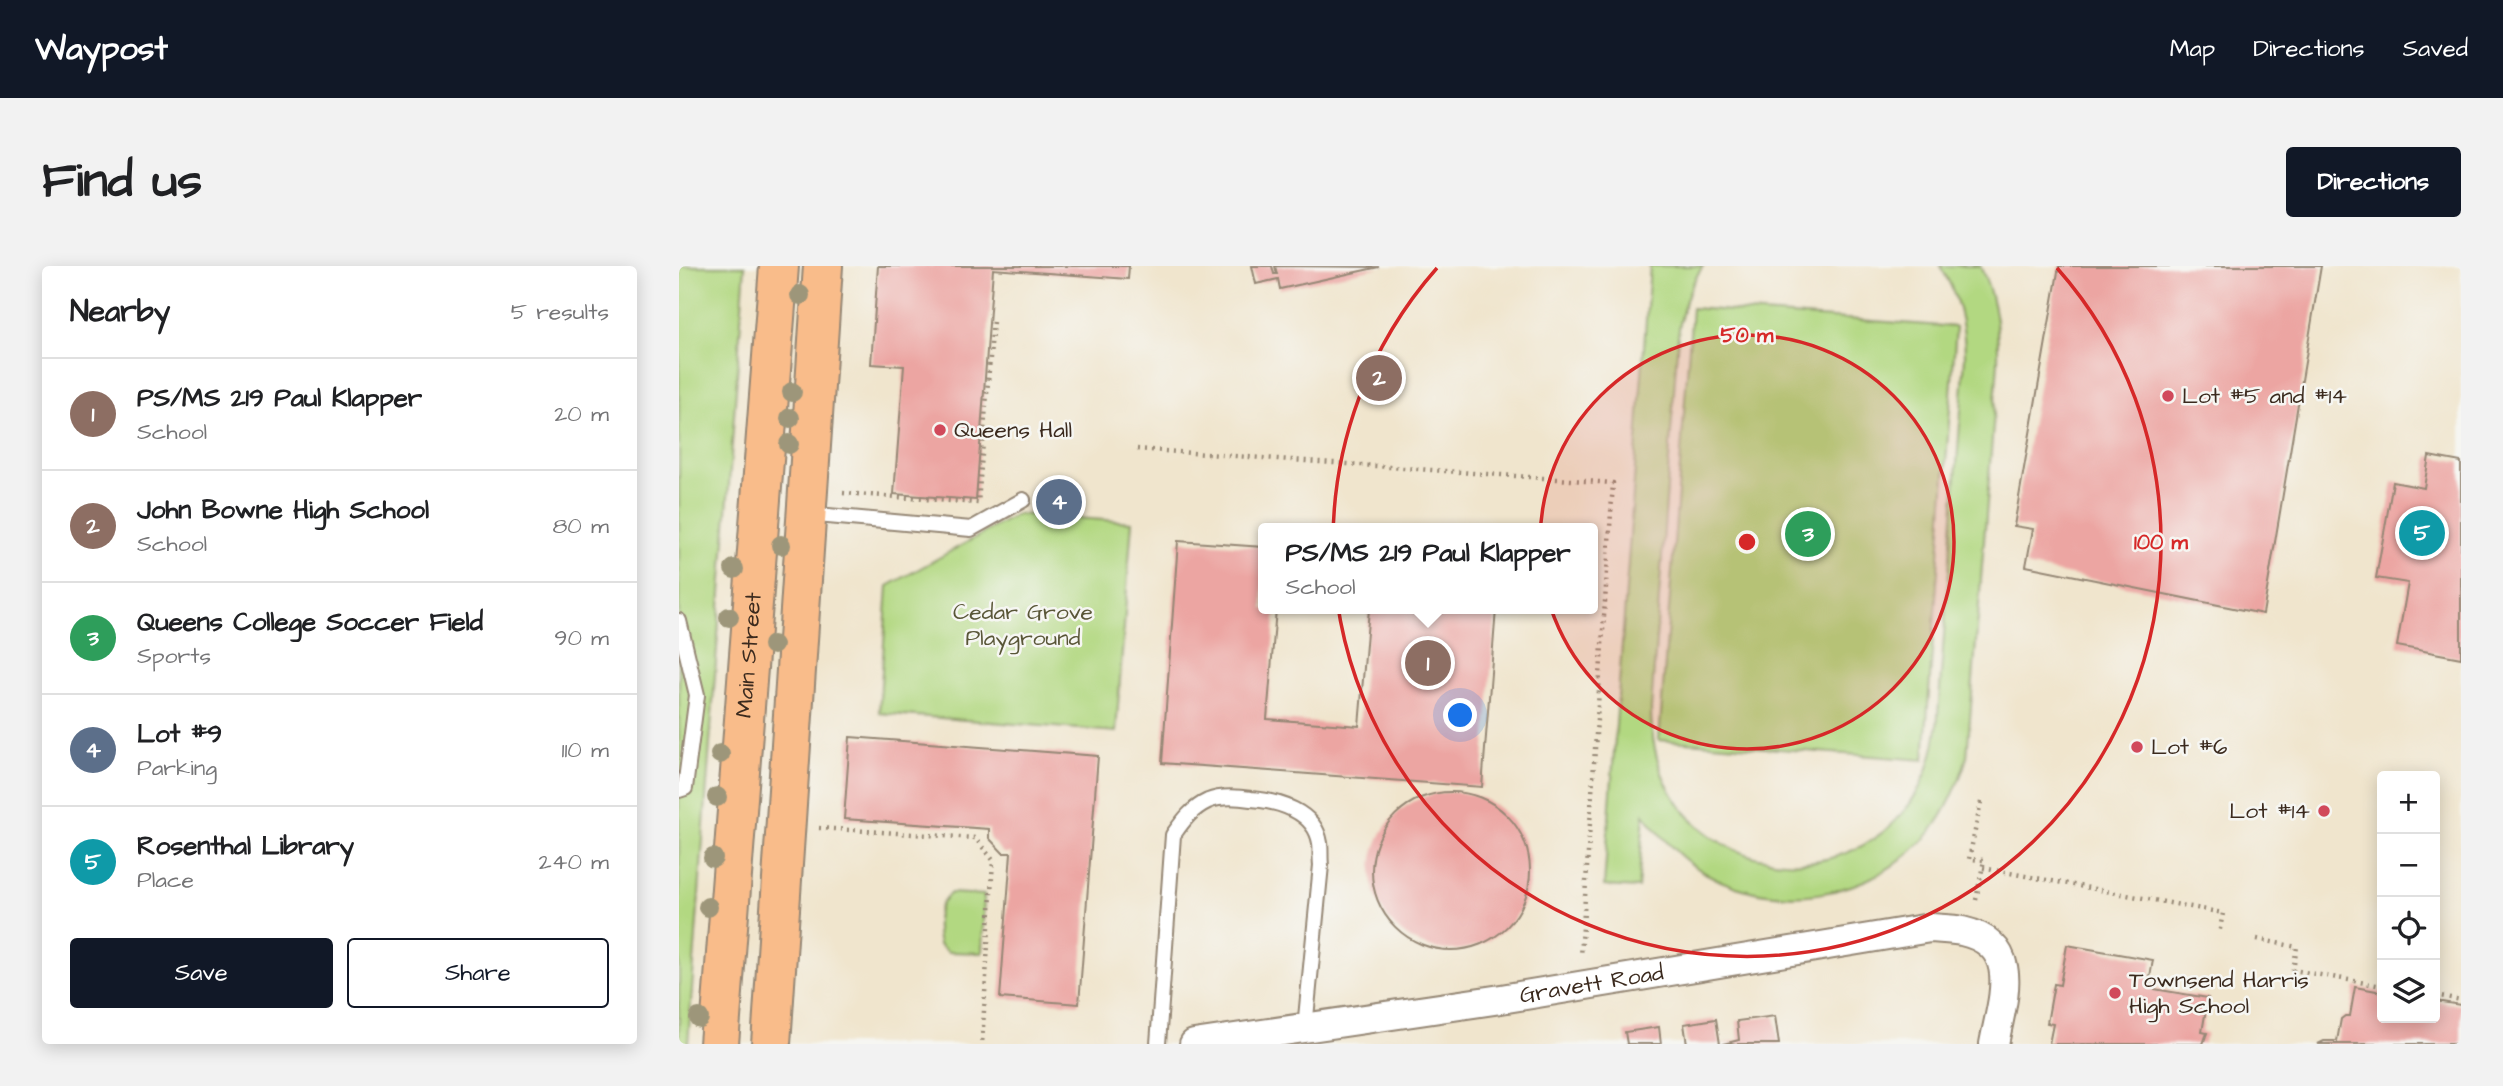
<!DOCTYPE html>
<meta charset="utf-8">
<style>
body{margin:0;font-family:"Architects Daughter",sans-serif;background:#f2f2f2;color:#202124}
.controls{position:absolute;right:21px;bottom:21px;display:grid;overflow:hidden;border-radius:7px;box-shadow:0 4px 18px #0003}
.controls button{width:63px;height:63px;display:grid;place-items:center;padding:0;border:0;border-bottom:2px solid #e0e0e0;background:#fff;color:#202124;font:35px sans-serif}
.you{position:absolute;left:782px;top:450px;width:24px;height:24px;margin:-18px;border:5px solid #fff;border-radius:50%;background:#1a73e8;box-shadow:0 0 0 10px #1a73e833}
.badge{display:grid;place-items:center;width:46px;height:46px;border-radius:50%;background:#111827;color:#fff;font-size:23px;font-weight:700}
.pin{position:absolute;translate:-50% -50%;border:4px solid #fff;box-shadow:0 2px 7px #0006}
.popup{position:absolute;left:579px;top:257px;width:340px;height:91px;box-sizing:border-box;display:grid;place-content:center;border-radius:7px;background:#fff;filter:drop-shadow(0 2px 5px #0005);font-size:23px;white-space:nowrap;color:#757577}
.popup b{font-size:26px;color:#202124}
.popup::after{content:'';position:absolute;left:50%;top:100%;margin-left:-14px;border:14px solid transparent;border-top-color:#fff}
.list{margin:0;padding:0;list-style:none}
h2{display:flex;justify-content:space-between;align-items:center;height:91px;margin:0;padding:0 28px;font-size:30px}
h2 small{font-size:23px;font-weight:400;color:#757577}
.list li{display:grid;grid-template-columns:46px 1fr auto;gap:21px;align-items:center;box-sizing:border-box;height:112px;padding:0 28px;border-top:2px solid #e0e0e0}
.list b{display:block;font-size:26px;white-space:nowrap}
.list p{margin:0;font-size:23px;white-space:nowrap;color:#757577}
.list em{font-size:23px;font-style:normal;color:#757577}
.actions{display:flex;gap:14px;padding:21px 28px}
.actions a{flex:1;padding:16px 0;border:2px solid #111827;border-radius:7px;text-align:center;font-size:24px;color:#111827}
.actions .main{background:#111827;color:#fff}
.icon{flex:none;width:38px;height:38px;fill:none;stroke:currentColor;stroke-width:2;stroke-linecap:round;stroke-linejoin:round}
.map{position:relative;flex:none;width:1782px;height:778px;overflow:hidden;border-radius:7px}
header{display:flex;align-items:center;gap:42px;box-sizing:border-box;height:98px;padding:0 35px;background:#111827;color:#fff}
header strong{font-size:33px}
nav{display:flex;gap:38px;margin-inline-start:auto;font-size:24px}
.intro{display:flex;align-items:center;justify-content:space-between;box-sizing:border-box;height:168px;padding:0 42px}
h1{margin:0;font-size:49px}
.button{padding:18px 32px;border-radius:7px;background:#111827;color:#fff;font-size:24px;font-weight:700}
main{display:flex;gap:42px;padding:0 42px}
aside{flex:1;background:#fff;border-radius:7px;box-shadow:0 4px 18px #0003}
.map>svg:first-child{display:block}
</style>
<header>
<strong>Waypost</strong>
<nav><a>Map</a><a>Directions</a><a>Saved</a></nav>
</header>
<div class="intro"><h1>Find us</h1><a class="button">Directions</a></div>
<main>
<aside>
<h2>Nearby<small>5 results</small></h2>
<ul class="list">
<li><span class="badge" style="background:#8d6e63">1</span><div><b>PS/MS 219 Paul Klapper</b><p>School</p></div><em>20 m</em></li>
<li><span class="badge" style="background:#8d6e63">2</span><div><b>John Bowne High School</b><p>School</p></div><em>80 m</em></li>
<li><span class="badge" style="background:#2e9e5b">3</span><div><b>Queens College Soccer Field</b><p>Sports</p></div><em>90 m</em></li>
<li><span class="badge" style="background:#5c6f8a">4</span><div><b>Lot #9</b><p>Parking</p></div><em>110 m</em></li>
<li><span class="badge" style="background:#0f9aa8">5</span><div><b>Rosenthal Library</b><p>Place</p></div><em>240 m</em></li>
</ul>
<div class="actions"><a class="main">Save</a><a>Share</a></div>
</aside>
<div class="map">
<svg width="1782" height="778" viewBox="0 0 1782 778">
<rect width="100%" height="100%" fill="#f6f6f2"/>
<filter id="ink" filterUnits="userSpaceOnUse"><feTurbulence type="fractalNoise" baseFrequency=".0143" numOctaves="2"/><feDisplacementMap in="SourceGraphic" scale="14" xChannelSelector="R" yChannelSelector="G"/><feConvolveMatrix kernelMatrix="1 2 1 2 8 2 1 2 1" color-interpolation-filters="sRGB"/></filter>
<filter id="wash" filterUnits="userSpaceOnUse"><feTurbulence type="fractalNoise" baseFrequency=".00686" numOctaves="4" result="noise"/><feDisplacementMap in="SourceGraphic" scale="28" xChannelSelector="R" yChannelSelector="G"/><feGaussianBlur stdDeviation="1.57" result="paint"/><feColorMatrix in="noise" values="0 0 0 0 0 0 0 0 0 0 0 0 0 0 0 0 0 1.4 0 .05"/><feComposite in="paint" operator="in"/></filter>
<g filter="url(#wash)">
<rect width="100%" height="100%" fill="#f0e5cd"/>
<path fill="#b2d881" stroke="#768150" stroke-width="2" d="M0 0H66L9 778H0Z
M971 0H1024C1009 22 1002 44 999 70L972 443C972 637 1236 651 1258 462L1286 91C1286 57 1279 28 1261 0H1301C1316 31 1320 63 1319 97L1288 491C1280 517 1270 542 1253 564 1196 635 1087 652 1012 598 993 584 979 567 965 548L959 622 925 620Z
M1013 42 1277 61 1245 494 980 474Z
M339 248 453 256 437 466 200 447 209 320Z
M272 627 305 629 303 687 269 686 260 679C256 661 256 638 272 627Z"/>
<g id="blocks">
<path fill="#eca5a2" d="M199 0H450L449 13 314 3 297 234 215 228 225 100 192 98Z
M573 0H593L595 8H598L596 0 700 1 601 23 599 13 577 18Z
M1380 0H1642L1584 348 1347 300 1354 263 1335 260Z
M1750 190 1782 196V392L1718 380 1729 317 1697 312 1714 216 1745 222Z
M499 275 584 281V343H597L588 453 680 460 690 343H817L803 521 483 497Z
M171 471 419 490 400 738 321 732 332 587H324L310 572V563L165 553Z
M693 605a79 79 0 1 1 158 0a79 79 0 1 1-158 0Z
M1388 679 1474 694 1469 722 1529 732 1523 766 1528 767 1524 778H1370L1374 758 1368 757 1375 718 1381 719Z
M1676 721 1703 726V752H1756V735L1782 739V778H1639L1645 775H1658L1662 753 1666 750H1671Z
M1096 750 1100 778H1044L1060 774 1058 755Z
M1037 753 1041 778H1008L1005 758Z
M980 761 982 778H948L946 766Z"/>
</g>
</g>
<g filter="url(#ink)">
<use href="#blocks" fill-opacity="0" stroke="#968876" stroke-width="2"/>
<g fill="none" stroke-linecap="round" stroke-linejoin="round">
<defs>
<path id="lane" d="M127 248 292 263 344 234
M0 355 18 429 6 522 0 524
M479 778 494 569C504 555 512 543 529 535 541 530 559 531 572 533 599 535 636 545 641 577 642 584 641 592 642 599L626 762"/>
<g id="street">
<path id="s1" d="M515 778 822 733 1251 662C1262 663 1273 663 1283 665 1345 679 1323 734 1315 778"/>
</g>
<g id="primary">
<path id="s2" d="M40 778 100 0"/>
<path d="M92 778 144 0"/>
</g>
</defs>
<use href="#lane" stroke="#968876" stroke-width="18"/>
<use href="#street" stroke="#968876" stroke-width="32"/>
<use href="#primary" stroke="#968876" stroke-width="42"/>
<path stroke="#968876" stroke-width="4.5" stroke-dasharray="2 5" stroke-linecap="butt" d="M458 183 934 217 902 690
M164 227 299 237 314 55
M140 562 296 572 314 594 303 778
M1304 602 1544 647 1540 668
M1297 634 1305 594 1290 593 1302 536
M1578 673 1618 681 1614 704 1703 720
M1756 729 1782 734"/>
<use href="#lane" stroke="#fff" stroke-width="14"/>
<use href="#street" stroke="#fff" stroke-width="28"/>
<use href="#primary" stroke="#f9bc8a" stroke-width="38"/>
</g>
<g fill="#9d967a">
<circle cx="121" cy="29" r="10"/>
<circle cx="113" cy="126" r="10"/>
<circle cx="111" cy="152" r="10"/>
<circle cx="110" cy="178" r="10"/>
<circle cx="102" cy="279" r="10"/>
<circle cx="55" cy="303" r="10"/>
<circle cx="50" cy="351" r="10"/>
<circle cx="94" cy="379" r="10"/>
<circle cx="41" cy="488" r="10"/>
<circle cx="38" cy="531" r="10"/>
<circle cx="34" cy="592" r="10"/>
<circle cx="29" cy="641" r="10"/>
<circle cx="20" cy="752" r="10"/>
</g>
</g>
<circle cx="1068" cy="276" r="207" fill="#d62828" fill-opacity=".12"/>
<g fill="none" stroke="#d62828" stroke-width="3.5">
<circle cx="1068" cy="276" r="207"/>
<path d="M1378 2A414 414 0 1 1 758 2"/>
</g>
<g fill="#d1495b" stroke="#f6f6f2" stroke-width="2.5">
<circle cx="1489" cy="130" r="7"/>
<circle cx="261" cy="164" r="7"/>
<circle cx="1458" cy="481" r="7"/>
<circle cx="1645" cy="545" r="7"/>
<circle cx="1436" cy="727" r="7"/>
</g>
<g text-anchor="middle" dominant-baseline="central" stroke-width="5" stroke-linejoin="round" paint-order="stroke">
<g font-size="23" fill="#3b2a1e" stroke="#f6f6f2" text-anchor="start">
<text x="1503" y="130">Lot #5 and #14</text>
<text x="275" y="164">Queens Hall</text>
<text x="1472" y="481">Lot #6</text>
<text x="1631" y="545" text-anchor="end">Lot #14</text>
<text x="1450" y="714">Townsend Harris<tspan x="1450" dy="26">High School</tspan></text>
</g>
<g font-size="23" fill="#595637" stroke="#f6f6f2">
<text x="344" y="346">Cedar Grove<tspan x="344" dy="26">Playground</tspan></text>
</g>
<g font-size="23" fill="#3b2a1e" stroke="#f6f6f2">
<text stroke="none"><textPath href="#s2" startOffset="390">Main Street</textPath></text>
<text stroke="none"><textPath href="#s1" startOffset="402">Gravett Road</textPath></text>
</g>
</g>
<circle cx="1068" cy="276" r="10" fill="#d62828" stroke="#f6f6f2" stroke-width="3.5"/>
<g font-size="21" text-anchor="middle" font-weight="bold" fill="#d62828" stroke="#f6f6f2" stroke-width="5" stroke-linejoin="round" paint-order="stroke">
<text x="1068" y="76">50 m</text>
<text x="1482" y="283">100 m</text>
</g>
</svg>
<div class="controls">
<button>+</button>
<button>−</button>
<button><svg class="icon" aria-label="locate" viewBox="0 0 24 24"><circle cx="12" cy="12" r="6"/><path d="M12 2v4M12 18v4M2 12h4M18 12h4"/></svg></button>
<button><svg class="icon" aria-label="layers" viewBox="0 0 24 24"><path d="M12 4l9 5-9 5-9-5zM3 14l9 5 9-5"/></svg></button>
</div>
<div class="you"></div>
<div class="pin badge" style="left:749px;top:397px;background:#8d6e63">1</div>
<div class="popup"><b>PS/MS 219 Paul Klapper</b>School</div>
<div class="pin badge" style="left:700px;top:112px;background:#8d6e63">2</div>
<div class="pin badge" style="left:1129px;top:268px;background:#2e9e5b">3</div>
<div class="pin badge" style="left:380px;top:236px;background:#5c6f8a">4</div>
<div class="pin badge" style="left:1743px;top:267px;background:#0f9aa8">5</div>
</div>
</main>
